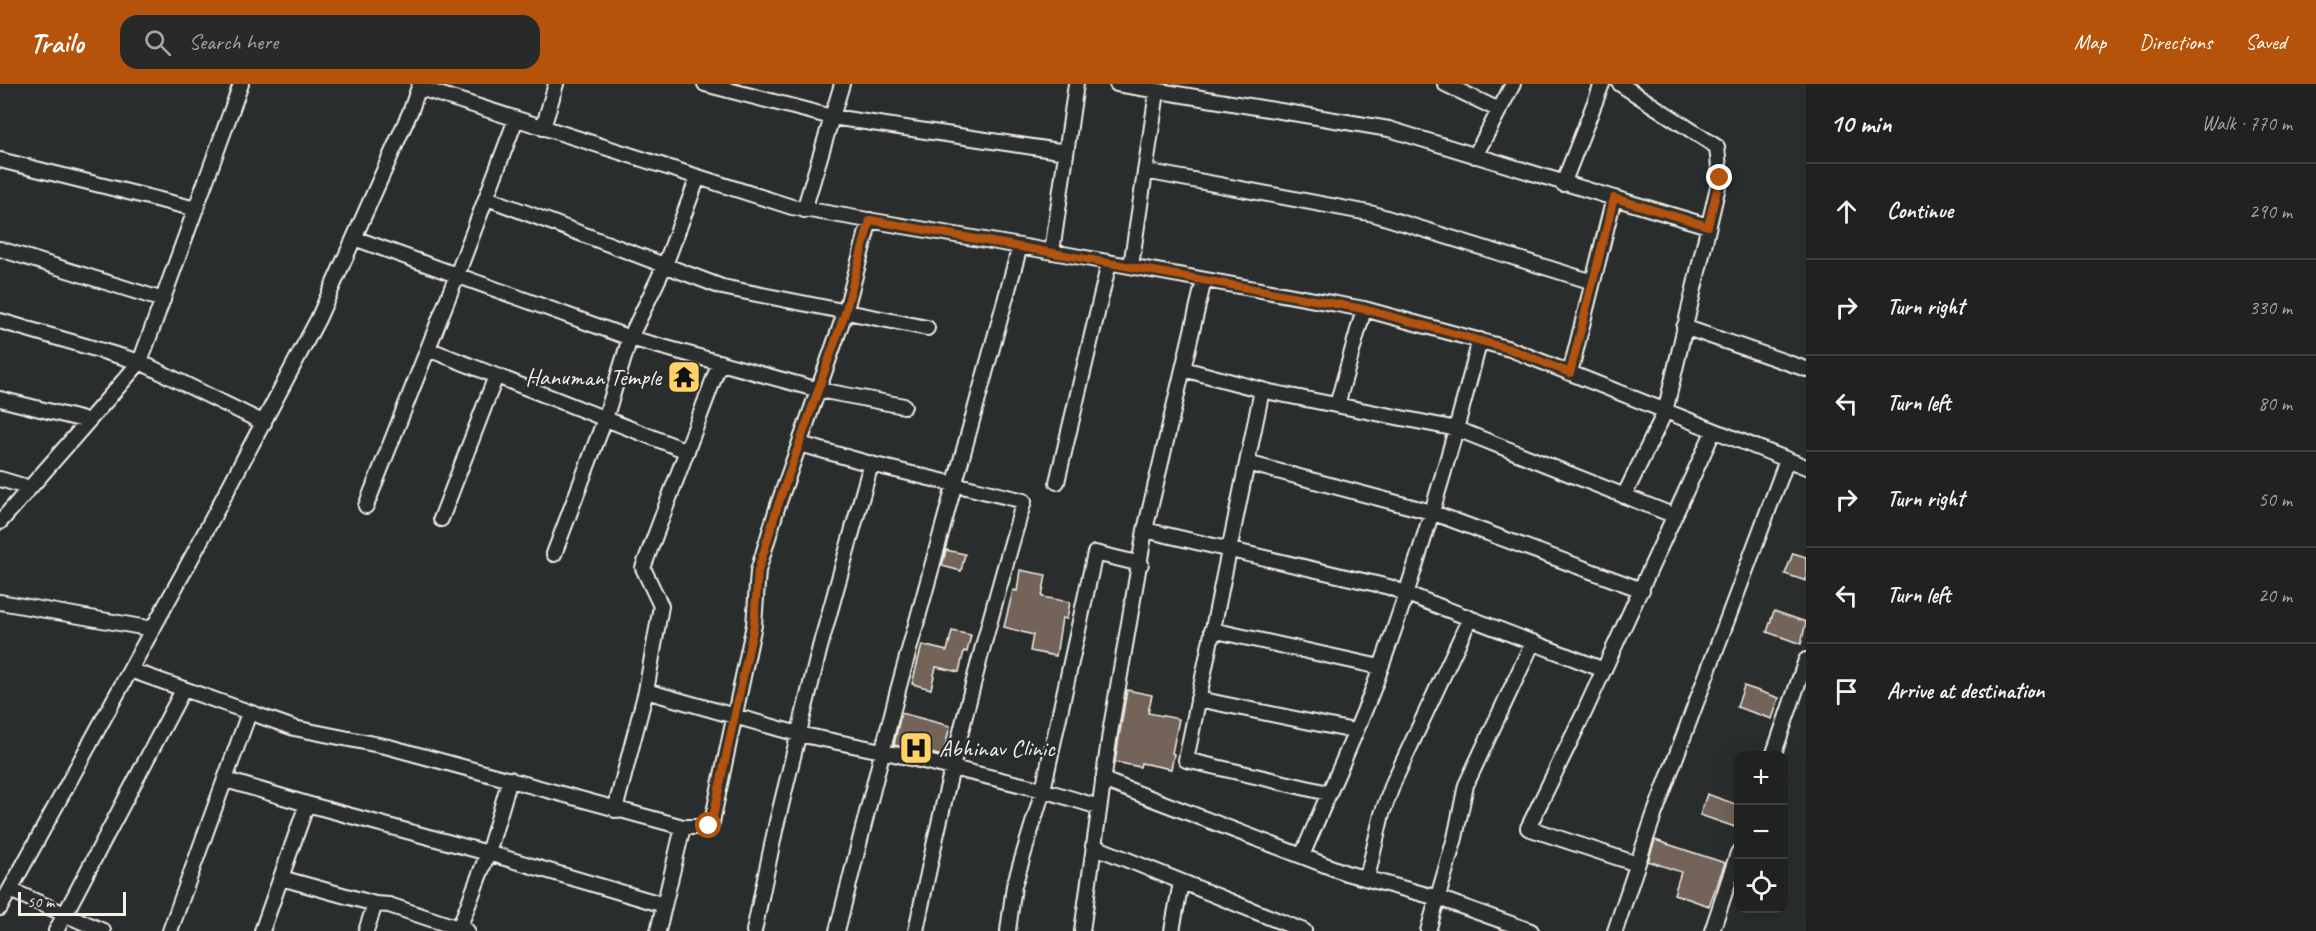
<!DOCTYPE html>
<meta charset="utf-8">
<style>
body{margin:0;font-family:Caveat,sans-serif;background:#282a2a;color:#f1f3f6}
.controls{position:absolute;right:18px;bottom:18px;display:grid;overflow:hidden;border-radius:12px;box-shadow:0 6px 24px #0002}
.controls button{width:54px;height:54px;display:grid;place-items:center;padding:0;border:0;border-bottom:2px solid #3d3f40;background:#202222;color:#f1f3f6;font:30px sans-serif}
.scale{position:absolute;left:18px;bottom:15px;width:108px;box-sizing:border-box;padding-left:6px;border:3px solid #f4f1e8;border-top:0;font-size:16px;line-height:21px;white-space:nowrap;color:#f4f1e8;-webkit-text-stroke:4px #2a2d2e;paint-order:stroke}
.stop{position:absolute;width:18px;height:18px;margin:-14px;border:4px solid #b45309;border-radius:50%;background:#fff}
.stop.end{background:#b45309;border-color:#fff;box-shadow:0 2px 6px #0008}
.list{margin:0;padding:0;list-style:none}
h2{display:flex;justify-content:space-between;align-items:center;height:78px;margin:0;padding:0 24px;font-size:26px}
h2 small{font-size:20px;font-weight:400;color:#a2a4a5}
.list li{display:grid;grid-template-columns:39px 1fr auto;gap:18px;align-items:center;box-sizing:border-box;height:96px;padding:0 24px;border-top:2px solid #3d3f40}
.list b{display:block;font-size:22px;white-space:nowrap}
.list em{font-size:20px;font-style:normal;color:#a2a4a5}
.icon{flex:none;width:33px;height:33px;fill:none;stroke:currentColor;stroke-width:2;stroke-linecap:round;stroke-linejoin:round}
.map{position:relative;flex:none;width:1806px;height:847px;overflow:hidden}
header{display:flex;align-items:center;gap:36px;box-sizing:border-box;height:84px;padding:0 30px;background:#b45309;color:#fff}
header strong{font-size:28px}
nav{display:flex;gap:33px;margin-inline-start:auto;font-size:21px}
.search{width:420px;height:54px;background:#282a2a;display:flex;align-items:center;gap:15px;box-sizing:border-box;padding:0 21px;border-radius:18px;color:#a2a4a5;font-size:22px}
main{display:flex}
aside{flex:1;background:#202222}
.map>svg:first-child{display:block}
</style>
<header>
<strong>Trailo</strong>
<div class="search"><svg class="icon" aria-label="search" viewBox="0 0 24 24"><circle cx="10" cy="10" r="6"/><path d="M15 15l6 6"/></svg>Search here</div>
<nav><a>Map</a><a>Directions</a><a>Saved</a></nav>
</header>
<main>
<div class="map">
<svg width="1806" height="847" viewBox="0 0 1806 847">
<rect width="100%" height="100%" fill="#2a2d2e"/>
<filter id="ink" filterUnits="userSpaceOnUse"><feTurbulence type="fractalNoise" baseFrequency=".0167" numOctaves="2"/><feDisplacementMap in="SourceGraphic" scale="12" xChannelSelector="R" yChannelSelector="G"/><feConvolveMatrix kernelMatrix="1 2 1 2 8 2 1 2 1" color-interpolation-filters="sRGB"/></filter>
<g filter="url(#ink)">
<path fill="#736459" stroke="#f4f1e8" stroke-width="1.5" d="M946 466 965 470 961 487 942 482Z
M1793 469 1806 473V497L1785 490Z
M1020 486 1046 491 1042 513 1070 518 1067 535 1062 534 1056 572 1030 567 1033 551 1004 543 1013 506 1017 507Z
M1774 527 1806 538 1801 560 1767 548Z
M952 547 971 551 967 568 964 567 959 588 936 583 931 605 912 600 922 561 947 567Z
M1744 602 1779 614 1772 635 1737 623Z
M1127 606 1152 611 1148 629 1179 635 1172 669 1174 670 1171 685 1141 679 1140 683 1115 678Z
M901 629 950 642 943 672 894 661Z
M1707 710 1738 721V731L1735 743 1700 731Z
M1655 756 1725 779 1709 822 1674 810 1681 788 1648 777Z"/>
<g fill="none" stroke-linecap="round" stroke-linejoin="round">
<defs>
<path id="street" d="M705 0 832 33 1066 68
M1117 0 1389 45 1614 114 1570 289
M1445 0 1499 26
M1620 0 1717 63 1720 94 1665 328 1624 412
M420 4 792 123 1020 162 1364 225 1510 265 1806 383
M543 44 556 0
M1475 72 1513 0
M0 76 196 125
M1145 87 1374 130 1593 198
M1563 100 1602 0
M487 114 722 203 927 244
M1614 114 1708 142
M804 126 842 0
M354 154 630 254 819 306 904 322
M0 165 163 216
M1052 168 1076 0
M1131 182 1157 8
M0 237 140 278 264 339
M1684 243 1806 285
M428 265 687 367
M720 278 643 484 661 522 646 607 798 650 882 667 1043 706 1099 723
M1183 285 1270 308 1457 345 1675 432
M1262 306 1186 676 1328 709
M0 315 88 337
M1337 321 1364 225
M800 360 871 380 1024 417C982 559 945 702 916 847
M1247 379 1431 428 1642 506
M0 395 30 404
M1057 398 1109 179
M366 422 457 191 516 35
M441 435 496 292
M0 438 140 278 241 0
M1145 446 1389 503 1604 586
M554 470 605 335 630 254 665 181 698 93
M0 518 153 545
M1212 546 1380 583
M130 586 294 644 389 663 683 743 658 847
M1198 615 1354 647
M1773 672 1806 576
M226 696 307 720 488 769 664 821
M1103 696 1346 789 1438 814 1531 847
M615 726 646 607
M683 743H705L712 738 754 541 758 487 777 424 845 229 870 136
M1093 762 1304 847
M1302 772C1326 714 1353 658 1375 600 1416 487 1450 372 1480 256
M1637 780 1528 744 1584 629 1713 348
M281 794 375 820 389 821 467 847
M1367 794 1382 730 1394 697 1470 534
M10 806 103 847
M0 824 193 471 318 235 411 26 420 0
M56 847 183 606
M170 847 249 629
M262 847 307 720
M366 847 375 820
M458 847 488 769 510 695
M754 847 776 742 820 563 871 380
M837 847 898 606 1020 162
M1008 847 1014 802 1043 706 1095 469 1141 480
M1082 847 1110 649 1145 446 1204 196
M1172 847 1181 798
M1428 847 1455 754 1466 701 1533 558
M1615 847 1653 734 1787 376
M1712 847 1738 769"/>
</defs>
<use href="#street" stroke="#f4f1e8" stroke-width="18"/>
<use href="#street" stroke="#2a2d2e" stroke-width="14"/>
</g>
</g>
<g fill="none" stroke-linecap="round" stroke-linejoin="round" filter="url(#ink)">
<path stroke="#b45309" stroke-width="8" d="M709 742 712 738 754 541 758 487 777 424 845 229 870 136 1364 225 1510 265 1570 289 1614 114 1708 142 1720 94"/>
</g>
<defs>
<symbol id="temple-square" viewBox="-11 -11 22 22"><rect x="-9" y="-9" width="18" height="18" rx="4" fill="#ffd166" stroke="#2a2d2e"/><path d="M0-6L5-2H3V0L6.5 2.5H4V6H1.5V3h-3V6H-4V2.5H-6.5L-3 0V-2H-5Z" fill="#111"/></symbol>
<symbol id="hospital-square" viewBox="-11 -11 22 22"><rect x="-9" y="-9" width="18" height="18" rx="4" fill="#ffd166" stroke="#2a2d2e"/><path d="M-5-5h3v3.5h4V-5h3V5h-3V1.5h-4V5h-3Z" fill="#111"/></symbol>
</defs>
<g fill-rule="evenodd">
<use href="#temple-square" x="665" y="274" width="38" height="38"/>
<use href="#hospital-square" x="897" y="645" width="38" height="38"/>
</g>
<g text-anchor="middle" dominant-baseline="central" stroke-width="4.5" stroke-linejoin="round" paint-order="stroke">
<g font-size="24" fill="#f4f1e8" stroke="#2a2d2e" text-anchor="end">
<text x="661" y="293">Hanuman Temple</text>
<text x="939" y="664" text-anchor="start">Abhinav Clinic</text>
</g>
</g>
</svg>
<div class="controls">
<button>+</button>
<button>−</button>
<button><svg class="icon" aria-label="locate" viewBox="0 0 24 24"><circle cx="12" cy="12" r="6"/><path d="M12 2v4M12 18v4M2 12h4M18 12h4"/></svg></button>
</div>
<div class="scale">50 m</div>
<div class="stop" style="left:709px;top:742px"></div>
<div class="stop end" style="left:1720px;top:94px"></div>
</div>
<aside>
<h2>10 min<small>Walk · 770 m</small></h2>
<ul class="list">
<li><svg class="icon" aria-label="ahead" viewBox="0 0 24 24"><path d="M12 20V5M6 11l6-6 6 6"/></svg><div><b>Continue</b></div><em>290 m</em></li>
<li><svg class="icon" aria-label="right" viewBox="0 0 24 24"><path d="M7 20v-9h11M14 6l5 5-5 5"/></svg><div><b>Turn right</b></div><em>330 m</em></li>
<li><svg class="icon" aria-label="left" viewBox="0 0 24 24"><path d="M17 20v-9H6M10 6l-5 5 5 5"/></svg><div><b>Turn left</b></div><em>80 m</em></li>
<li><svg class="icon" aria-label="right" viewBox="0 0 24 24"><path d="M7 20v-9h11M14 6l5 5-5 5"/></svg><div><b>Turn right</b></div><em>50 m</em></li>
<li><svg class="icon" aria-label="left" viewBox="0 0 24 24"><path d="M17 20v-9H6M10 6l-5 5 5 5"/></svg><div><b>Turn left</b></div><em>20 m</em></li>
<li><svg class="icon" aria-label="arrive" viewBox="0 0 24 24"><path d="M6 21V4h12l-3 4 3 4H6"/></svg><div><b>Arrive at destination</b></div></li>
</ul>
</aside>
</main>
